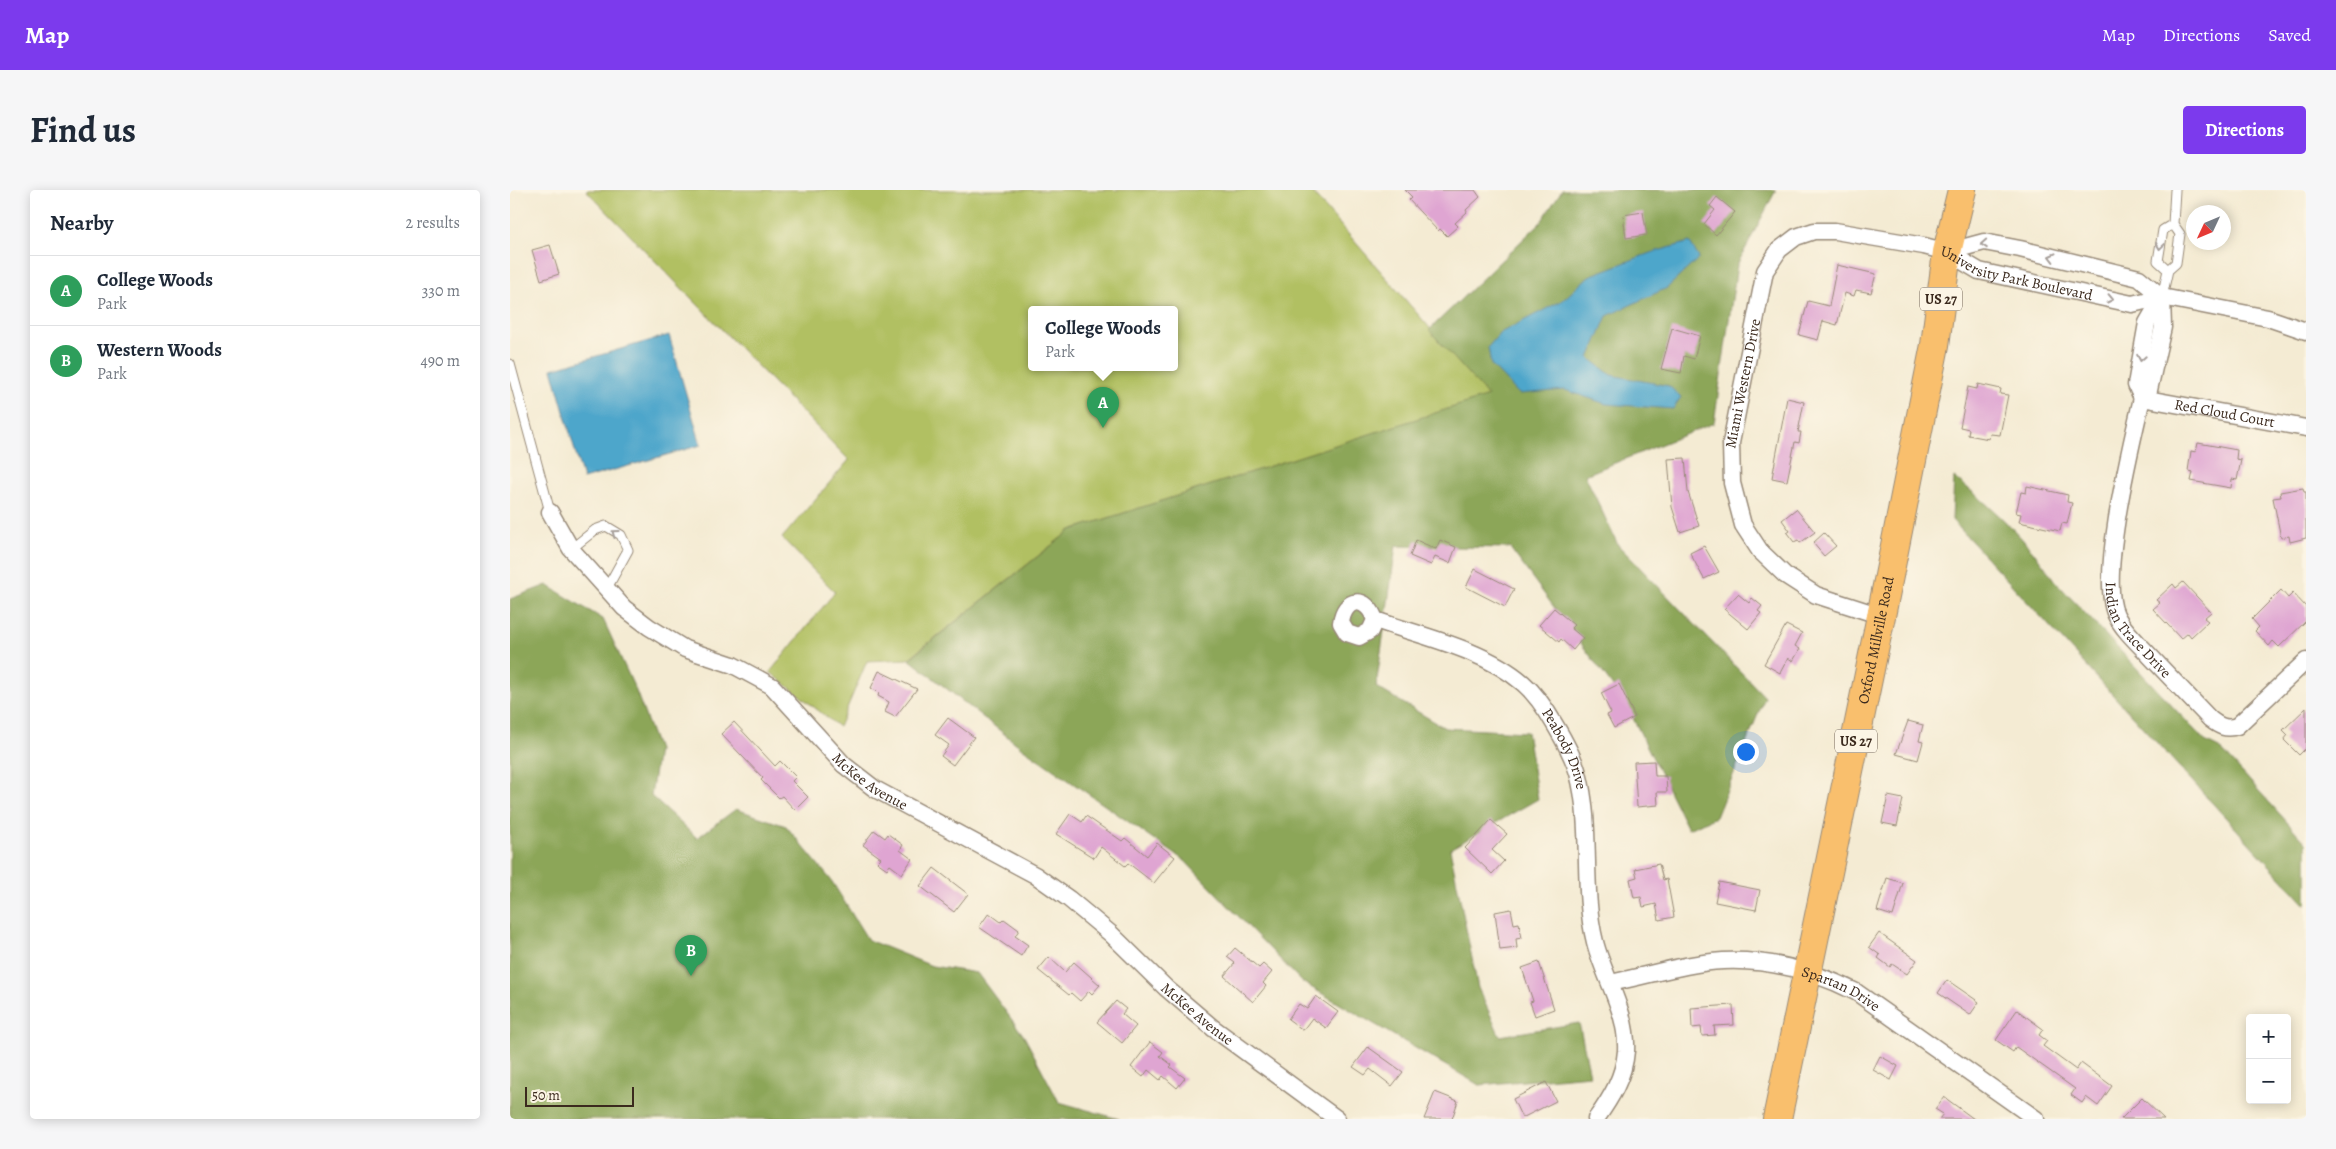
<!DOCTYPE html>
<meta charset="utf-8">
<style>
body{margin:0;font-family:Alegreya,serif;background:#f6f6f7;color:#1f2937}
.controls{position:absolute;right:15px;bottom:15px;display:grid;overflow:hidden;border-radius:5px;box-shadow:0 2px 12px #0003}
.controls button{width:45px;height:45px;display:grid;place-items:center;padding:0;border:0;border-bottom:1px solid #e0e1e3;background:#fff;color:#1f2937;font:25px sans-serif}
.compass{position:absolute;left:1676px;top:15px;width:45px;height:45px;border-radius:50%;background:#fff;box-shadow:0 2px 12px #0003;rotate:226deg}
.scale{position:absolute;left:15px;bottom:12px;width:109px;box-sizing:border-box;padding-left:5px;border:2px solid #3b2a1e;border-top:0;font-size:14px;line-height:18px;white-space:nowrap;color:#3b2a1e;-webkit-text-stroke:4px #fcf5e5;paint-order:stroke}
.you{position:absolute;left:1235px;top:561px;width:18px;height:18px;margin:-12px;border:4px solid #fff;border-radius:50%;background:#1a73e8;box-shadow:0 0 0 8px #1a73e833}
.badge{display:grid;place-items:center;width:32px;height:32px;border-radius:50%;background:#7c3aed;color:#fff;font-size:16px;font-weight:700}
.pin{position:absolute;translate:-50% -41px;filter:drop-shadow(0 1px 2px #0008)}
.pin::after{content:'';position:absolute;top:26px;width:18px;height:15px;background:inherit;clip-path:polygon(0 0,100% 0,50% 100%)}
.popup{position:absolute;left:518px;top:116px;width:150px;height:65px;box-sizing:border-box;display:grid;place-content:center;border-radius:5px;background:#fff;filter:drop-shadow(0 1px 4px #0005);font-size:16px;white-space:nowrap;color:#747a83}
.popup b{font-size:19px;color:#1f2937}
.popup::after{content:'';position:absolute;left:50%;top:100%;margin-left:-10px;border:10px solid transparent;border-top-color:#fff}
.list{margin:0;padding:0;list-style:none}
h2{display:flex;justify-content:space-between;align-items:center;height:65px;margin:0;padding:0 20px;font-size:21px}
h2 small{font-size:16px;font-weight:400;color:#747a83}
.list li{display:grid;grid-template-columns:32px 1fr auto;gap:15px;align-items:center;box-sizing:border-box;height:70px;padding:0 20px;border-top:1px solid #e0e1e3}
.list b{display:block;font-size:19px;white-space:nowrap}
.list p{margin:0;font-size:16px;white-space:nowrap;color:#747a83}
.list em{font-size:16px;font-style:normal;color:#747a83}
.map{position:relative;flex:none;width:1796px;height:929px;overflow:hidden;border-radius:5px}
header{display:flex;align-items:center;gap:30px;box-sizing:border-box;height:70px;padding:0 25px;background:#7c3aed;color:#fff}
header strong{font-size:24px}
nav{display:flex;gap:28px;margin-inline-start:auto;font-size:18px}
.intro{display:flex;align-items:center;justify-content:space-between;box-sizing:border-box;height:120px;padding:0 30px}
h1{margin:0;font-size:35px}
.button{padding:12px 22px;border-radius:5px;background:#7c3aed;color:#fff;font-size:18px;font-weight:700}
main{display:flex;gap:30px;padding:0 30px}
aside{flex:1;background:#fff;border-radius:5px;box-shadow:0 2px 12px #0003}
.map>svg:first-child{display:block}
</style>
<header>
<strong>Map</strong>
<nav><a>Map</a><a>Directions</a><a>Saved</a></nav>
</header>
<div class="intro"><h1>Find us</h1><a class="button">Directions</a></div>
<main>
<aside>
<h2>Nearby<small>2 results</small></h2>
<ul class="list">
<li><span class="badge" style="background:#2e9e5b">A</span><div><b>College Woods</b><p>Park</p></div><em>330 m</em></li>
<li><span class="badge" style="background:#2e9e5b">B</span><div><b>Western Woods</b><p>Park</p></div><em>490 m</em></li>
</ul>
</aside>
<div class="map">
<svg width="1796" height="929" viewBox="0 0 1796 929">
<rect width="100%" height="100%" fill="#fcf5e5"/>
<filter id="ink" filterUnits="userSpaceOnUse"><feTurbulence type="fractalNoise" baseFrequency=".02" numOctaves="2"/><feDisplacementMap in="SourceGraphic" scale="10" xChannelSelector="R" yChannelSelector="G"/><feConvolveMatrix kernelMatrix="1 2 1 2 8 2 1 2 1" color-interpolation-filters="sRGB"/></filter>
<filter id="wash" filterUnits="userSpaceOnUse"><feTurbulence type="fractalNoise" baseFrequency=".0096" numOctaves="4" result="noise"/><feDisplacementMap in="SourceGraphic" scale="20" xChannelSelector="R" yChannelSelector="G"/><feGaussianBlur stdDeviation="1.12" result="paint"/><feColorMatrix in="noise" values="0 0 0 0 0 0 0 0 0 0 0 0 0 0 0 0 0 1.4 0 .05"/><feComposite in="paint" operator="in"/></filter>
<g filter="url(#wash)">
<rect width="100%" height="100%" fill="#f4ebd3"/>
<path fill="#b1c062" stroke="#767540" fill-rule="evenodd" d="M76 0H800L979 206 561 340 398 469 357 471 329 537 260 482 325 402 272 348 339 270ZM522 119H664V177H522Z"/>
<path fill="#8ca658" stroke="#64683b" d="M1052 0H1266L1227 75 1204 233 1075 285 1108 355 1255 507 1206 627 1178 639 1116 514 1000 358 886 356 866 497 935 538 1017 542 1028 609 940 659 968 798 990 846 1069 833 1080 885 969 895 792 792 675 671 512 558 399 469 561 340 978 206 919 140 1031 32Z
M1444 287C1481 316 1519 351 1544 390L1695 551 1711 559 1796 653V715L1442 330Z
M37 395 93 429 126 501 148 560 141 606 187 648 226 619 276 636 321 690 358 750 422 776 467 783 514 846 549 912 609 929H0V409Z"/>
<path fill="#4da6cb" stroke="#446874" d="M1180 52 1189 68 1157 98 1097 126 1079 168 1101 185 1159 196 1171 207 1163 219 1096 214 1055 200 1009 204 981 175 978 157 990 143 1053 110 1079 86 1140 63Z
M159 145 191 255 73 289 42 179Z"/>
<g id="blocks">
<path fill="#dfa5d2" d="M895 0H965L970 7 956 20 957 22 945 33 948 36 937 46 930 39 928 41 910 22 899 10 902 7Z
M1207 7 1225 22 1206 45 1194 34 1205 20 1200 16Z
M1133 22 1137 45 1116 48 1113 25Z
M40 55 49 84 31 90 22 60Z
M1327 75 1366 84 1361 103 1346 100 1344 106 1335 103 1327 135 1313 131 1308 150 1289 145 1298 111 1319 116Z
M1162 138 1190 146 1184 169 1174 166 1171 183 1151 179Z
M1468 194 1491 199 1490 204 1498 205 1490 245 1480 244 1479 249 1458 245 1459 239 1450 237 1458 197 1467 199Z
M1277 208 1294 212 1288 242H1291L1289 253 1285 252 1277 291 1262 288Z
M1688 253 1727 260 1726 269 1731 270 1727 290 1722 289 1721 298 1681 291 1683 282 1678 281 1681 261 1686 262Z
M1175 268 1178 302 1189 336 1170 342 1162 317 1158 269Z
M1517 296 1558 305 1557 312 1562 313 1557 334 1552 333 1550 341 1509 332 1511 324 1506 323 1511 302 1516 303Z
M1793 298 1794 302H1796V348L1780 352 1779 346 1771 348 1763 308 1771 307 1770 302Z
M1286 319 1305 342 1290 353 1288 350 1284 352 1277 343 1280 341 1272 330Z
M1314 343 1326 356 1314 366 1303 353Z
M906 350 926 359 930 350 946 357 940 373 925 367 921 375 900 366Z
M1194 356 1209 382 1194 389 1180 363Z
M965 379 1004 399 995 417 956 397Z
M1673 392 1701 422 1694 428 1698 431 1681 447 1678 443 1671 449 1643 419 1650 413 1646 410 1663 394 1666 398Z
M1771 400 1778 408 1783 403 1796 417V431L1769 457 1763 451 1759 456 1745 441 1749 437 1742 429Z
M1228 404 1239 413 1242 408 1252 416 1248 421 1251 423 1238 439 1214 419Z
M1044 418 1064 435 1061 438 1073 448 1063 460 1051 449 1049 452 1029 435Z
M1276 435 1292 443 1285 456 1290 459 1283 471 1278 468 1270 483 1254 474Z
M369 481 407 499 385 527 375 522 379 512 368 506 369 503 361 498Z
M1109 494 1125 527 1104 538 1097 525 1101 523 1091 503Z
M1796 518V558L1789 565 1774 550 1778 545 1773 540Z
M438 528 464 547 443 575 431 566 439 555 425 545Z
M1398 531 1413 535 1409 551 1413 552 1408 570 1386 564Z
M224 532 265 576 270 571 286 587 282 591 298 607 285 620 272 606 269 608 251 590 253 588 211 544Z
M1144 571 1145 586H1156L1157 602H1147L1148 615 1127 617 1124 572Z
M1378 606 1393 609 1387 636 1372 633Z
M560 624 572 632 576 626 612 651 615 648 637 666 647 653 665 667 644 693 618 673 615 676 591 657 584 668 546 644Z
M981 630 997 644 982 660 994 671 982 684 955 658Z
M364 640 375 648 378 644 393 655 390 660 402 669 392 684 380 675 377 679 367 672 371 668 353 655Z
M1149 674 1153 690 1157 689 1164 727 1149 730 1146 714 1133 717 1131 707 1124 708 1120 689 1127 687 1125 679Z
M424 678 458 704 444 722 410 696Z
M1377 688 1393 693 1383 726 1367 721Z
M1209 692 1250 700 1246 720 1205 712Z
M1001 719 1004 734 1009 733 1012 748 1006 749 1007 758 990 760 985 722Z
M479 723 491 732 494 729 509 740 505 746 518 755 511 766 469 737Z
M1369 743 1407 770 1397 784 1382 774 1380 777 1368 768 1370 765 1359 757Z
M725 758 749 778 753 774 762 782 753 793 756 796 743 812 714 786 725 773 717 767Z
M539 767 555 782 564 772 590 795 582 804 579 801 570 811 561 803 559 805 528 780Z
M1029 772 1044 819 1025 826 1020 812 1023 811 1012 778Z
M1437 790 1469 812 1460 825 1428 803Z
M806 806 828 822 816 838 802 828 793 840 778 829 789 814 797 819Z
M606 811 616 819 612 824 626 836 612 853 587 832Z
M1223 815 1224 835 1204 836 1205 845 1192 846 1191 837 1182 838 1181 818Z
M1507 820 1533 839 1529 845 1537 851 1533 856 1566 880 1571 873 1602 896 1588 916 1576 907 1572 913 1561 905 1565 899 1506 857 1503 862 1486 850Z
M640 852 653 862 650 866 662 875 660 877 675 888 667 898 653 886 650 890 638 880 633 887 621 877Z
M858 857 893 882 882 896 860 879 855 885 843 877Z
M1370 866 1388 876 1381 890 1363 880Z
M1036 892 1046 911 1012 928 1003 909Z
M925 902 948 911 942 929H914Z
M1434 907 1464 929H1429L1433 924 1425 919Z
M1632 908 1654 929H1611Z"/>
</g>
</g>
<g filter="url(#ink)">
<use href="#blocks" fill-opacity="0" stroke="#988a78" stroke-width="1"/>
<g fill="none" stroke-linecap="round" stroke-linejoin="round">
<defs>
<path id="lane" d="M1658 80 1648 71 1653 40 1663 34
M1652 107 1658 80 1666 73 1670 44 1663 34 1665 0
M0 174 40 322
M61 359 85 340 96 336 111 345 118 360 97 398"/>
<g id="street">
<path d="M1437 62 1474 52 1510 59 1629 88 1652 107"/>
<path id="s1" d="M1652 107 1653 137 1639 200 1632 208C1622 252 1588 388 1606 425 1613 440 1628 453 1640 466 1660 487 1680 508 1700 529 1709 536 1716 540 1727 536L1796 471"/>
<path id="s2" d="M1632 208 1796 238"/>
<path d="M1632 208 1626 195 1637 133 1652 107"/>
<path id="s3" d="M40 322 61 359 114 418 139 437 175 459 223 475 262 496 334 575 365 599 525 685 559 709 601 744 656 798 703 838 827 929"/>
<path id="s4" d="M1371 426 1306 405 1275 385 1250 361 1233 335 1222 293 1221 253 1255 81 1269 60 1286 47 1304 41H1325L1414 56 1437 62 1469 81 1622 114 1652 107 1758 128 1796 141"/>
<path id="s5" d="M865 430 860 441 849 447 837 443 831 433C834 407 857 405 865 430 912 446 975 460 1013 493 1027 505 1037 521 1045 535 1054 550 1063 566 1068 583 1083 638 1071 697 1085 752 1094 788 1118 822 1116 861 1114 887 1101 908 1086 929"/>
<path id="s6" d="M1100 793C1137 786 1176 773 1213 771 1259 769 1306 782 1346 802L1526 929"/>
</g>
<g id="highway">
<path id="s7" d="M1267 929 1371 426 1425 155 1437 62 1452 0"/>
</g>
</defs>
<use href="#lane" stroke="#988a78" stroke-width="11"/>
<use href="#street" stroke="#988a78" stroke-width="19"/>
<use href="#highway" stroke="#988a78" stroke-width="30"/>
<use href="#lane" stroke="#fff" stroke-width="9"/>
<use href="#street" stroke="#fff" stroke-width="16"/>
<use href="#highway" stroke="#f9bf6d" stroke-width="28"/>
</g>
<defs><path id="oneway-chevron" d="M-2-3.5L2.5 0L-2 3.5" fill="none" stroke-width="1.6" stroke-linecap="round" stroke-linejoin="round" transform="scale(1.25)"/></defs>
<g stroke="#a79f9a">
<use href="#oneway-chevron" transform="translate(1474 54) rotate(176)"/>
<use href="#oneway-chevron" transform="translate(1650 56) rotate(98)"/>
<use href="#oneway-chevron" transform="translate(1542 67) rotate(-166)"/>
<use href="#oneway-chevron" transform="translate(1600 109) rotate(12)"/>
<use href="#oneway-chevron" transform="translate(1631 168) rotate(100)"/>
<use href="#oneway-chevron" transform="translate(105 343) rotate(-144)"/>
</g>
</g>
<g text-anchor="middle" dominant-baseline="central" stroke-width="4" stroke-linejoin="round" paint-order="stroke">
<g fill="#fcf5e5" stroke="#75675a" stroke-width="1">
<rect x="1410" y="97.5" width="42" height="23" rx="4"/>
<rect x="1325" y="539.5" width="42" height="23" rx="4"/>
</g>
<g font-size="14" font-weight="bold" fill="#3b2a1e">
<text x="1431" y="109">US 27</text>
<text x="1346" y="551">US 27</text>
</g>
<g font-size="15" fill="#3b2a1e" stroke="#fcf5e5">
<text stroke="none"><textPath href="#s4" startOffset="704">University Park Boulevard</textPath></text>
<text stroke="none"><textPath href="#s4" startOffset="315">Miami Western Drive</textPath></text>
<text stroke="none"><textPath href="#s2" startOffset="84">Red Cloud Court</textPath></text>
<text stroke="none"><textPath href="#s1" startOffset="349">Indian Trace Drive</textPath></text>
<text stroke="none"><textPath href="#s7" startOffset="489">Oxford Millville Road</textPath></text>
<text stroke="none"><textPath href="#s5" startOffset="345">Peabody Drive</textPath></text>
<text stroke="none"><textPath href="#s3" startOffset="428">McKee Avenue</textPath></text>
<text stroke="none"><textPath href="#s6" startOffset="238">Spartan Drive</textPath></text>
<text stroke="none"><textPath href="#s3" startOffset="832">McKee Avenue</textPath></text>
</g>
</g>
</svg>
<div class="controls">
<button>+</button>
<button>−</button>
</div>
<svg class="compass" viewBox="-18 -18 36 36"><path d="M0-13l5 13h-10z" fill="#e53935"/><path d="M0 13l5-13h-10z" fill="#747a83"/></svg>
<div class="scale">50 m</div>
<div class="you"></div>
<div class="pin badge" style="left:593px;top:238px;background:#2e9e5b">A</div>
<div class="popup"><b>College Woods</b>Park</div>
<div class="pin badge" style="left:181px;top:786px;background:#2e9e5b">B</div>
</div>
</main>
